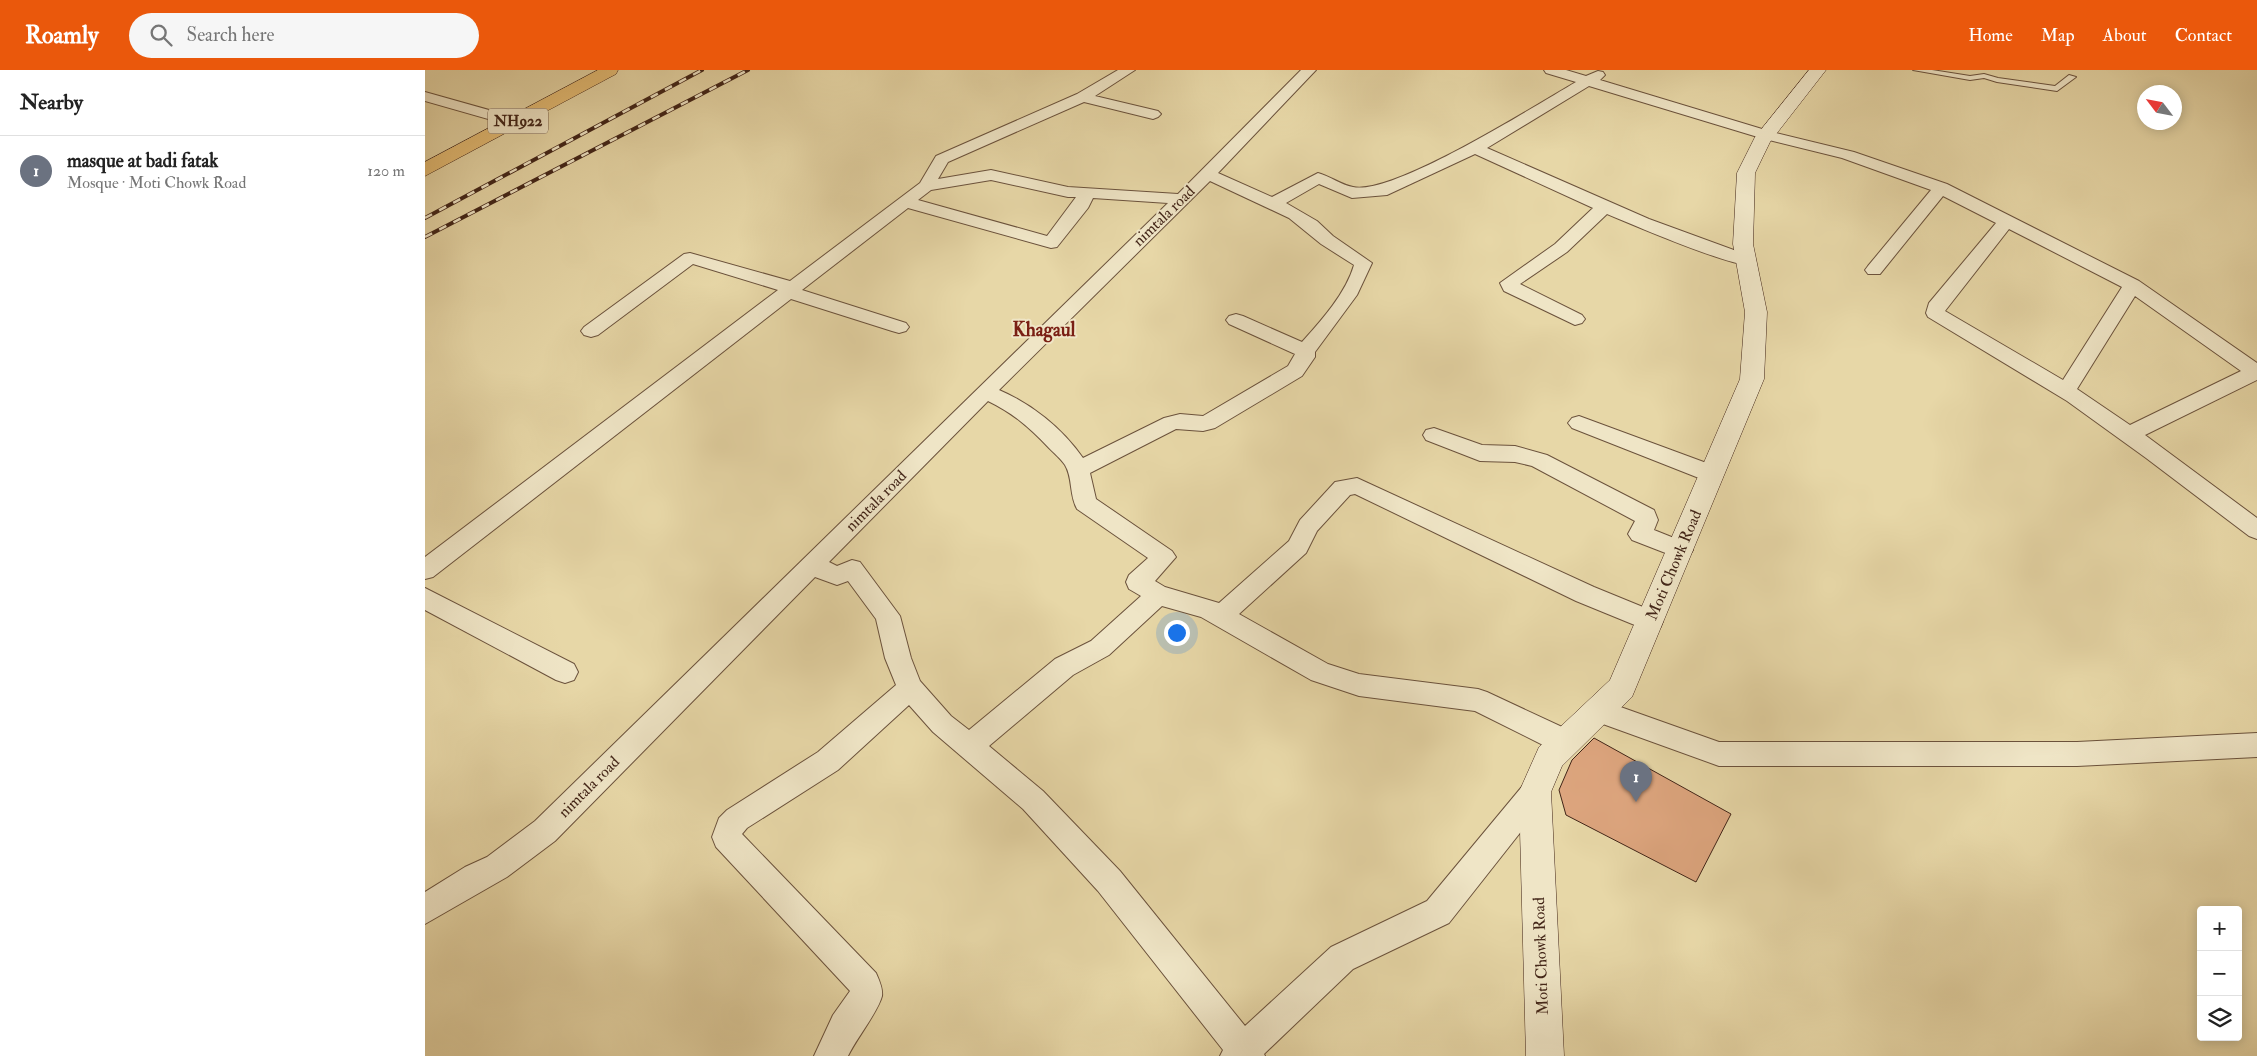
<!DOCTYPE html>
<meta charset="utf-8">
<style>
body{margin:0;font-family:"IM FELL Double Pica",serif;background:#f6f6f6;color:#222}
.controls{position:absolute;right:15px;bottom:15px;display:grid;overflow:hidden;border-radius:5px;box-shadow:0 2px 12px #0003}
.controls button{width:45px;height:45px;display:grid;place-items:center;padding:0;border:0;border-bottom:1px solid #e0e0e0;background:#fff;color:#222;font:25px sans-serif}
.compass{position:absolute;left:1712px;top:15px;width:45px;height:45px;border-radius:50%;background:#fff;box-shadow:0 2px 12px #0003;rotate:302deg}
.you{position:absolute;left:751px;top:562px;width:18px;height:18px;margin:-12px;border:4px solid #fff;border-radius:50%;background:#1a73e8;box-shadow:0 0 0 8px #1a73e833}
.badge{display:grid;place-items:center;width:32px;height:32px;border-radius:50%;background:#ea580c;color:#fff;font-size:16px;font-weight:700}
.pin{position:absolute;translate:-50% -41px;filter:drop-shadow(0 1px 2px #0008)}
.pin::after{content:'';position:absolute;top:26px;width:18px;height:15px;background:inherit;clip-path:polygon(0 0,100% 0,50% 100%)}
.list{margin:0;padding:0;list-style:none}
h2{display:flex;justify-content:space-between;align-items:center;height:65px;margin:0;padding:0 20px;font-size:21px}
h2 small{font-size:16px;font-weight:400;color:#767676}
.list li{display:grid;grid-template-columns:32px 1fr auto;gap:15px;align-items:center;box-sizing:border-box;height:70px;padding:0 20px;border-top:1px solid #e0e0e0}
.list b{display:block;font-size:19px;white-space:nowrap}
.list p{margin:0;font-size:16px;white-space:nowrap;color:#767676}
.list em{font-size:16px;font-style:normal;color:#767676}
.icon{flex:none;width:28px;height:28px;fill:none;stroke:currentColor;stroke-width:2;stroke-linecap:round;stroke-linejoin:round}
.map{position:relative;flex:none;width:1832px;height:986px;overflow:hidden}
header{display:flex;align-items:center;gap:30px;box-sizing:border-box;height:70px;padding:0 25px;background:#ea580c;color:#fff}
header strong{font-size:24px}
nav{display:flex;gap:28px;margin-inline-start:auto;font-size:18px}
.search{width:350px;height:45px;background:#f6f6f6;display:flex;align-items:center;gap:12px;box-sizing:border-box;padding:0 18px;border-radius:28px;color:#767676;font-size:19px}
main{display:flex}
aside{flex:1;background:#fff}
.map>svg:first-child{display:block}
</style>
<header>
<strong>Roamly</strong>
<div class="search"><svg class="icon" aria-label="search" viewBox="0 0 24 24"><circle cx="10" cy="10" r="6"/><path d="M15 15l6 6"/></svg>Search here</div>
<nav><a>Home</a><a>Map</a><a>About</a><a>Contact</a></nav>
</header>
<main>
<aside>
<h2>Nearby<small></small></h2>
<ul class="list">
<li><span class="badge" style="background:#6b7280">1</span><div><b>masque at badi fatak</b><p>Mosque · Moti Chowk Road</p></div><em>120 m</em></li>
</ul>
</aside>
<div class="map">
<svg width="1832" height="986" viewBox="0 0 1832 986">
<rect width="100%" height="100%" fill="#e7d7a7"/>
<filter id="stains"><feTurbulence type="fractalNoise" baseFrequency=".004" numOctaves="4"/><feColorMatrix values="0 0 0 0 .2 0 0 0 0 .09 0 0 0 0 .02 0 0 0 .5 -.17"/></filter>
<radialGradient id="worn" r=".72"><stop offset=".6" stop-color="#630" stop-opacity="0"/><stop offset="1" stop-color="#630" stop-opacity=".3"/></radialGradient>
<path fill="#dda57e" stroke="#422518" d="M1169 668 1306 744 1271 812 1141 745 1134 720 1147 690Z"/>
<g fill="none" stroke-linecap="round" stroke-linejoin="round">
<defs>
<path id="lane" d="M1488 0H1507L1545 6 1559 4 1573 8 1630 16 1644 5 1651 7 1632 21 1572 12 1559 8 1545 10Z"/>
<path id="street" d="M693 0H710L670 26 733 41 736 44 733 47 728 49 659 32 523 92 513 109 566 100 643 117 753 124 876 0H891L793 103 847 127 893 103C905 106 916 115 928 117 968 126 1111 35 1151 12L1121 3 1119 0H1141L1161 6 1173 1 1178 2 1180 5 1175 10 1347 62 1429 82 1522 114 1714 211 1832 293V310L1720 365 1832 448V469L1824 466 1721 388 1642 331 1503 247 1501 243 1504 233 1571 153 1518 126 1455 204H1443L1440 200 1443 196 1506 120 1417 88 1336 68 1164 16 1062 78 1224 149 1328 187 1331 191 1328 195C1310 199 1206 154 1182 144L1142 182 1095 214 1157 245 1160 249 1157 253 1150 255 1079 221 1075 213 1130 174 1168 138 1050 84 962 125 927 128 894 114 861 133 892 151 908 166 947 193 932 225 890 282V287L877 306 790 358 778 361 751 359 665 403 671 429 747 481 751 487 730 511 740 517 794 533 864 471 875 450 910 412 932 408 1169 517 1235 544 1238 551 1235 558 1226 561 1217 558 1151 531 930 424 925 425 892 461 881 483 814 544 903 594 934 604 1053 619 1062 622 1150 663 1154 672 1150 681 1140 684 1130 681 1050 641 934 626 886 610 776 547 737 536 684 585 648 605 564 676 618 721 695 801 820 956 906 877 1002 831 1100 713 1110 709 1120 713 1124 722 1120 731 1024 853 928 899 839 984 840 986H795L798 980 673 821 598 739 508 662 484 635 413 700 322 758 317 764 451 903C454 910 458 918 457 926 453 942 431 969 423 986H389L408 945 425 921 291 777 287 767 294 748 302 740 393 682 471 615 460 588 451 549 423 511 412 515 390 507 130 771 82 807 0 854V822L40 797 62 787 110 751 743 133 668 128 663 138 632 177 626 178 483 138 377 220 481 253 484 257 481 261 474 263 467 261 366 229 8 507 0 509V487L353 220 268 194 173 265 166 267 159 265 156 261 159 257 259 184 265 183 365 211 495 113 511 86 652 24ZM566 110 643 127H651L622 166 493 130 506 120ZM785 111 864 148 896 174 929 195C921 223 896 251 877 272L818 246 811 244 804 246 801 250 804 254 870 284 863 296 778 346 755 344 739 348 658 388C637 358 607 334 574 320ZM1584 159 1697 217 1638 310 1520 241ZM1710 226 1816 301 1705 355 1652 319ZM563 331C588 343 605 358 624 378 629 383 636 389 640 395 648 408 644 425 652 439L723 488 704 505 701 512 704 519 716 526 666 571 630 589 544 660 526 646 495 611 486 588 475 546 435 492 427 490 412 496 404 492Z
M0 22 96 49 99 52 91 57 0 31Z
M1154 346 1295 398 1298 404 1295 410 1287 412 1279 410 1147 358 1143 353 1147 348Z
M1009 358 1057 375 1090 376 1122 385 1229 440 1233 450 1229 460 1264 474 1268 480 1264 486 1256 489 1207 470 1203 464 1210 451 1107 396 1090 392 1055 391 1001 370 998 365 1001 360Z
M0 518 149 594 153 602 149 610 140 613 131 610 0 540Z
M1173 629 1294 672H1652L1832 663V687L1652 696H1294L1164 649 1160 641 1164 633Z"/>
<path id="secondary" d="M1384 0H1401L1345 72 1330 103 1328 174 1342 242 1339 309 1207 627 1137 696 1126 722 1139 986H1101L1094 722 1114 677 1185 610 1315 309 1320 242 1308 174 1312 103 1330 67Z"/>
<path id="primary" d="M173 0H193L191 4 0 106V92Z"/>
</defs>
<use href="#lane" stroke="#6b523c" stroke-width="2"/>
<use href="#street" stroke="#6b523c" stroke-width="2"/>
<use href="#secondary" stroke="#422518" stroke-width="1"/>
<use href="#primary" stroke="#422518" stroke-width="1"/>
<use href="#lane" fill="#efe5c6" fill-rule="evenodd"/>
<use href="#street" fill="#efe5c6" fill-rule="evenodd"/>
<use href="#secondary" fill="#efe5c6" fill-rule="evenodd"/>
<use href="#primary" fill="#e4bc74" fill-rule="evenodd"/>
<defs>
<path id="rail" d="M0 148 277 0
M0 167 323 0"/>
</defs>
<use href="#rail" stroke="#422518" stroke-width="4"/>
<use href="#rail" stroke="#efe5c6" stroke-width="2.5" stroke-dasharray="8" stroke-linecap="butt"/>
</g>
<g text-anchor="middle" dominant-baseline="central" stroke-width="4" stroke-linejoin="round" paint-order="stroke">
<rect fill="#efe5c6" stroke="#765f4c" stroke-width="1" x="63" y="38.5" width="60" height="25" rx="4"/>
<g font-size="15" font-weight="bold" fill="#422518">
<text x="93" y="51">NH922</text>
</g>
<g font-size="16" fill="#422518" stroke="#efe5c6">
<text transform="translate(739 146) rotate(-44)">nimtala road</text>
<text transform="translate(451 431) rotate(-45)">nimtala road</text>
<text transform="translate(1249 495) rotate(-67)">Moti Chowk Road</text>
<text transform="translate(164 717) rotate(-45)">nimtala road</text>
<text transform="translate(1116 886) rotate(-92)">Moti Chowk Road</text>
</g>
<g font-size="19" font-weight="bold" fill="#7a1f14" stroke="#efe5c6">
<text x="619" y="260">Khagaul</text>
</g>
</g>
<rect width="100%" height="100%" filter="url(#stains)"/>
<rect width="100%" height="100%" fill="url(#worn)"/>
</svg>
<div class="controls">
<button>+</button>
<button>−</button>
<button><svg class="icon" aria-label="layers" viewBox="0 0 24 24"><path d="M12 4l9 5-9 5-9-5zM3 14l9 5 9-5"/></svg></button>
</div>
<svg class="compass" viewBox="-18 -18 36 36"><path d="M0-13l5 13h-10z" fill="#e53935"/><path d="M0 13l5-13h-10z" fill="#767676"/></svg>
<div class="you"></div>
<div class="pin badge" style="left:1211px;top:732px;background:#6b7280">1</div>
</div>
</main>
